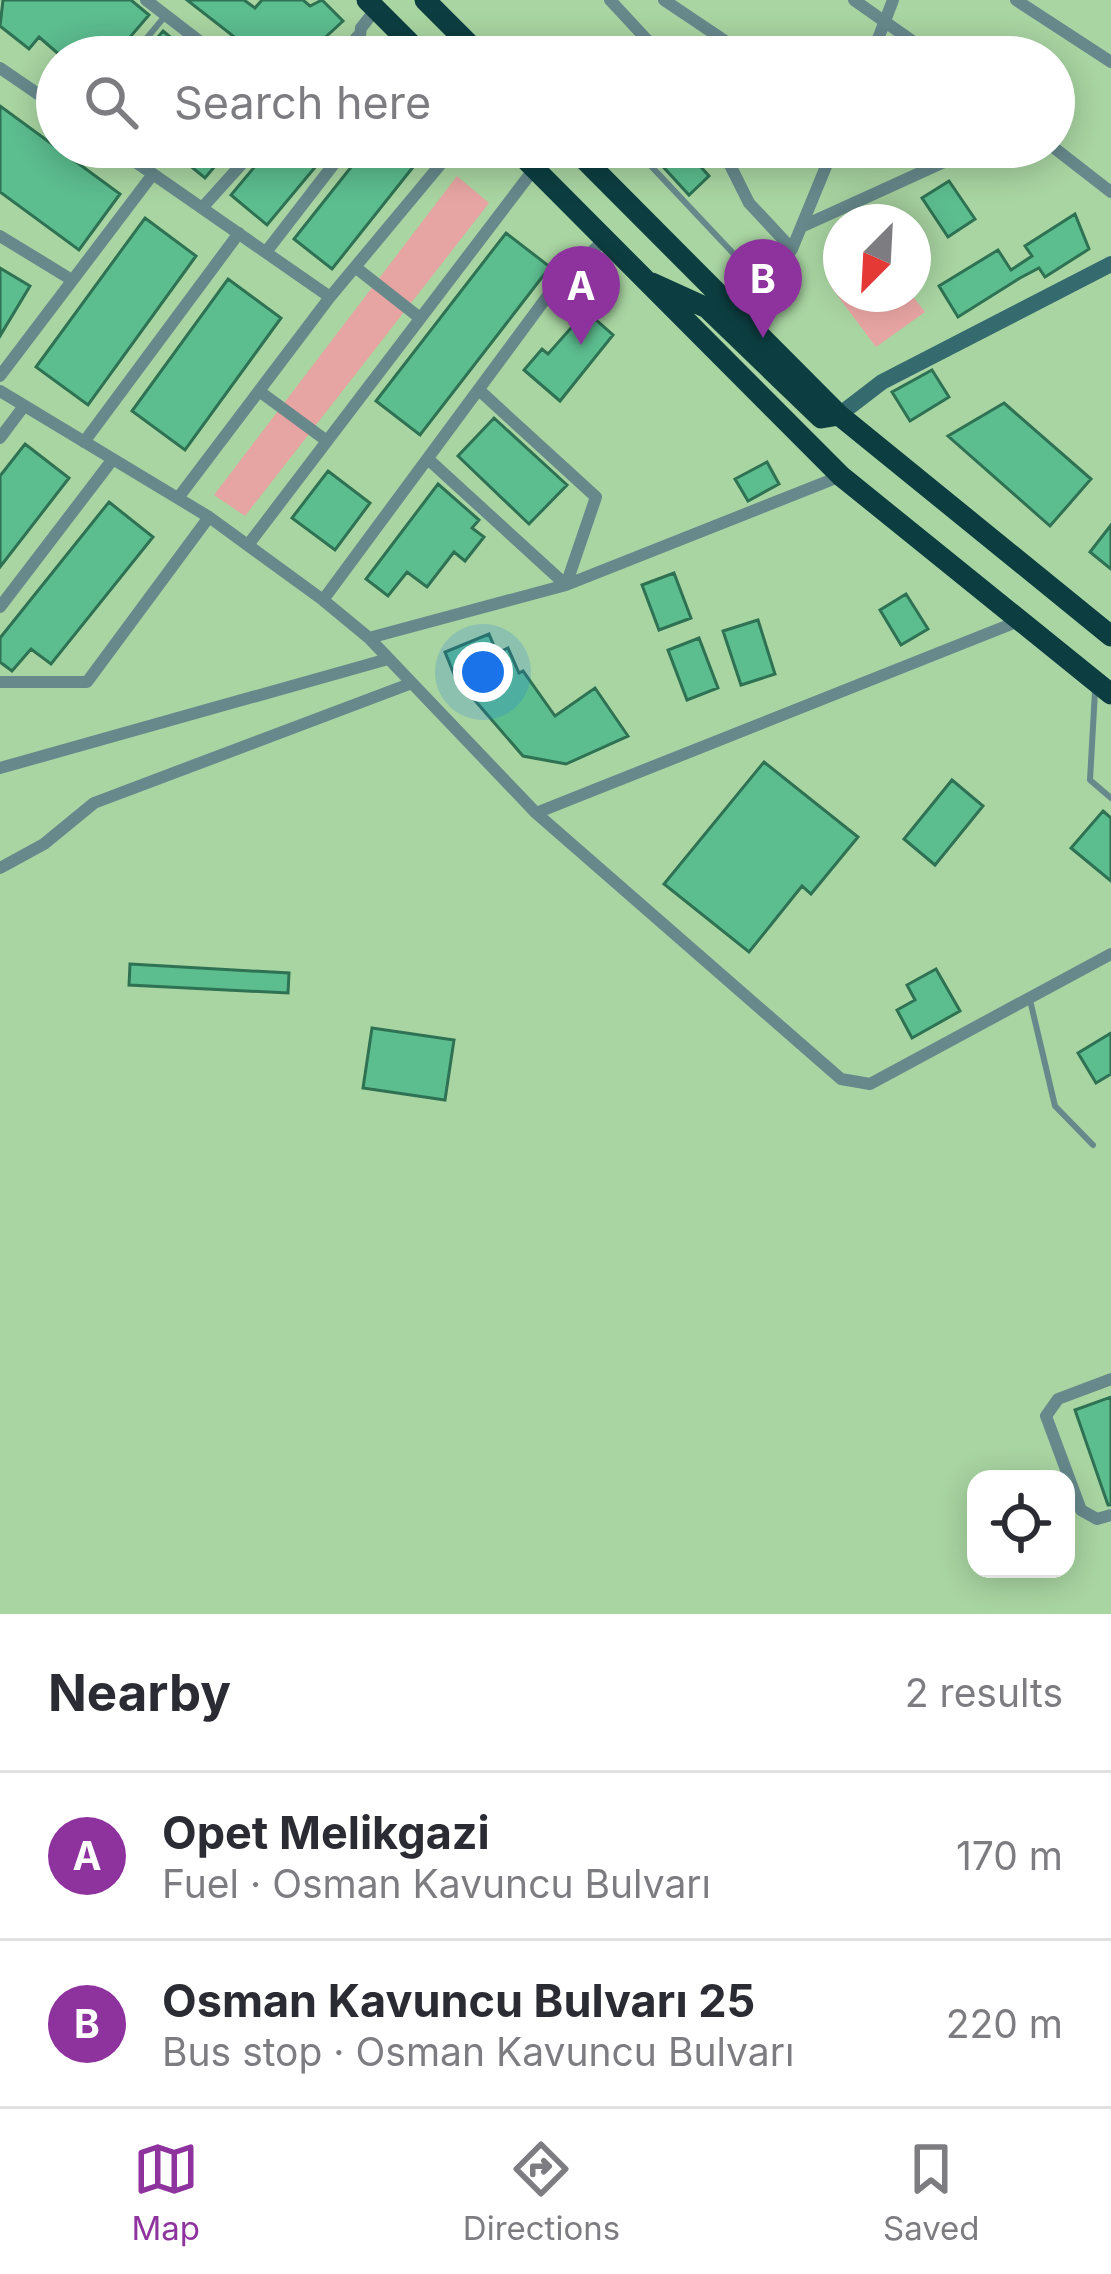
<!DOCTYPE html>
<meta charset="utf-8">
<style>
body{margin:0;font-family:Inter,sans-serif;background:#f7f7f7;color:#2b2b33}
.controls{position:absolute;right:36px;bottom:36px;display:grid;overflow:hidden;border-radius:24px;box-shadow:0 6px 30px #0003}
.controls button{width:108px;height:108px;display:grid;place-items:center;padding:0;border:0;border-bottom:3px solid #e1e1e2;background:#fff;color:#2b2b33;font:60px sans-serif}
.compass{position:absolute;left:823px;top:204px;width:108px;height:108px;border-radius:50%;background:#fff;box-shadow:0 6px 30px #0003;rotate:204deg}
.you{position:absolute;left:483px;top:672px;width:42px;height:42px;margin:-30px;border:9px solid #fff;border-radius:50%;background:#1a73e8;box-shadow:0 0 0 18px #1a73e833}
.badge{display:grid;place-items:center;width:78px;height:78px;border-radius:50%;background:#8e339e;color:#fff;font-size:39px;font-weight:700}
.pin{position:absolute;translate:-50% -99px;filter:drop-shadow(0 3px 6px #0008)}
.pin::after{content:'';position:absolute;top:63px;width:42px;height:36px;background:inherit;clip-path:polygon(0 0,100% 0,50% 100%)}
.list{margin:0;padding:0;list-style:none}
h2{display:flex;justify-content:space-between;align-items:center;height:156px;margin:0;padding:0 48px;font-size:51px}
h2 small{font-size:39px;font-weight:400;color:#7c7c81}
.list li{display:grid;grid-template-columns:78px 1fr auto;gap:36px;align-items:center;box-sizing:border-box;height:168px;padding:0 48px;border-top:3px solid #e1e1e2}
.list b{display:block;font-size:45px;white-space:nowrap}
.list p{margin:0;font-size:39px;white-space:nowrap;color:#7c7c81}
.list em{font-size:39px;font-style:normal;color:#7c7c81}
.icon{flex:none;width:66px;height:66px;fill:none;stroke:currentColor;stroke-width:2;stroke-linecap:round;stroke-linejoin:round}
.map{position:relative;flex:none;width:1111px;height:1614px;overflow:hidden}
.search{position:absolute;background:#fff;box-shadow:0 6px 30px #0003;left:36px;right:36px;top:36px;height:132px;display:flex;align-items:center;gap:30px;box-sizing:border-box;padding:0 42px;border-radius:66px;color:#7c7c81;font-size:45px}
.sheet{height:492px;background:#fff}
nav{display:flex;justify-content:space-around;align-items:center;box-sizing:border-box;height:168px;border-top:3px solid #e1e1e2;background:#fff;font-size:33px;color:#7c7c81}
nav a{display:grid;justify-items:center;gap:6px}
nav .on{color:#8e339e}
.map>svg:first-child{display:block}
</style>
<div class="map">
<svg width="1111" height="1614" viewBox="0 0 1111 1614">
<rect width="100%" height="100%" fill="#a9d5a2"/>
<path fill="#e6a4a2" d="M457 176 489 203 245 516 214 495Z
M841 280V294H911L925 312 876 347 831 287Z"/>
<path fill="#5cbd8f" stroke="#2e7253" stroke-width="3" d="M3 0H131L149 15 113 57H62L39 37 29 49 0 26Z
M187 0H244L255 8 262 0H303L310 6 322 0 343 21 304 57H260Z
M163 31 194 57H141Z
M0 106 120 194 79 250 0 192Z
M167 147H231L205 178Z
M271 147H332L267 225 231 195Z
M367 147H418L425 152 332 269 294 239Z
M645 147H683L709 176 689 195Z
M949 181 975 219 948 237 922 198Z
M1075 214 1089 249 1045 277 1039 268 1020 278 958 317 939 286 998 250 1011 270 1032 256 1025 246Z
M145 218 196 256 88 405 36 367Z
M506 233 550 267 420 435 376 401Z
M0 268 30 286 0 336Z
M228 279 281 318 185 450 132 411Z
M586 311 613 335 560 401 524 370 542 349 548 354Z
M932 370 949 397 910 421 892 392Z
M1004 403 1091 479 1050 526 948 436Z
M494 418 567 485 529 524 458 456Z
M25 444 69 478 0 567V476Z
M767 462 779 484 748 501 735 479Z
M328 471 370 503 335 550 292 518Z
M438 484 479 520 472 528 484 537 465 561 454 552 427 587 407 572 388 596 366 579Z
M109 502 153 537 51 664 31 649 12 671 0 662V638Z
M1111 525V569L1090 552Z
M674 573 691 618 659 630 642 585Z
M906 594 928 629 901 645 880 610Z
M758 620 775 674 741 685 723 631Z
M489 634 497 653 508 648 519 673 523 671 555 716 595 688 628 736 566 764 523 756 472 697 477 695 458 684 445 652Z
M699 638 718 688 687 700 668 650Z
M764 762 858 837 811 894 802 886 749 952 664 884Z
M952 780 983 806 935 865 904 839Z
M1103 811 1111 818V881L1071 848Z
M130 964 289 973 288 993 129 985Z
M936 969 960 1011 912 1038 897 1010 915 1000 907 985Z
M372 1028 454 1040 445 1100 363 1088Z
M1111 1033V1074L1096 1083 1078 1053Z
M1111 1397V1505H1108L1075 1410Z"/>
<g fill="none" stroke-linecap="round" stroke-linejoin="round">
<path stroke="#67898c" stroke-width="6" d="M131 57 166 15
M633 147 764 286
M1095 691 1090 780 1111 798
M1030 1000 1055 1106 1093 1145"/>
<path stroke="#67898c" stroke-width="12" d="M146 0 220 57
M610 0 663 57
M664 0 749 57
M854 0 935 57
M1016 0 1111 62
M339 57 358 36
M357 57 361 28 376 9
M871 57 893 0
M0 68 57 107
M114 147 330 297
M721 147 749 203 792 249
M1053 147 1111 192
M202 208 257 147
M801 227 977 147
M0 236 72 280
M266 252 347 147
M355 267 420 318
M743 318 792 249 834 147
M0 376 153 174
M0 391 209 517 323 600 369 638 536 813 841 1079 870 1084 1111 954
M259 391 327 441
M0 438 24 406
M84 442 239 233
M428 459 566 585 596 497 479 390
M178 498 330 297 455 147
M248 545 534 169
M323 600 552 290 603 241
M0 607 113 459
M369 638 566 585 841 476
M0 682H87L209 517
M0 768 388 659
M536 813 1019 621
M0 868 44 844 94 803 412 683
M1111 1379 1058 1399 1046 1416 1081 1510 1097 1519 1111 1515"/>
<path stroke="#356b6f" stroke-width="16" d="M839 415 882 382 1111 264"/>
<path stroke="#0c3e41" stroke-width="21" d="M367 0 424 57
M425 0 482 57
M513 147 841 476 1111 694
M572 147 839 415 1111 636
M652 283 707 308 821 418 839 415"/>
</g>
</svg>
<div class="controls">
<button><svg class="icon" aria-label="locate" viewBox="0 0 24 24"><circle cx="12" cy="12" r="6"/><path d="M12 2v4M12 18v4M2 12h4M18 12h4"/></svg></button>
</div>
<svg class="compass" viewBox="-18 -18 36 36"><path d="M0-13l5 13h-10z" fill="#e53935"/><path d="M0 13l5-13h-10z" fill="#7c7c81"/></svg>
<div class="you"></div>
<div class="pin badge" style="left:581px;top:345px">A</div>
<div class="pin badge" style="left:763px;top:338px">B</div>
<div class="search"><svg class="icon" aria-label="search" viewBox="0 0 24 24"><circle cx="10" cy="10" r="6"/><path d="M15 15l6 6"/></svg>Search here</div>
</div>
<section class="sheet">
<h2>Nearby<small>2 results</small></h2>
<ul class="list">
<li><span class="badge">A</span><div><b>Opet Melikgazi</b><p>Fuel · Osman Kavuncu Bulvarı</p></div><em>170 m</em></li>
<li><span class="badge">B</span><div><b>Osman Kavuncu Bulvarı 25</b><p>Bus stop · Osman Kavuncu Bulvarı</p></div><em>220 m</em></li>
</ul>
</section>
<nav>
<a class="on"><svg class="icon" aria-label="map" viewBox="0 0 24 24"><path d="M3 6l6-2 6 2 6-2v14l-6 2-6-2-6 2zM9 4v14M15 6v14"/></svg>Map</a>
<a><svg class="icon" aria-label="directions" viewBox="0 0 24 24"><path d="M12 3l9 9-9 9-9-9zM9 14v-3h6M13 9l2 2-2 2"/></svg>Directions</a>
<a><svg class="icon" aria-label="saved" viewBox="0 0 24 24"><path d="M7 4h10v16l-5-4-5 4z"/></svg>Saved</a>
</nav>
